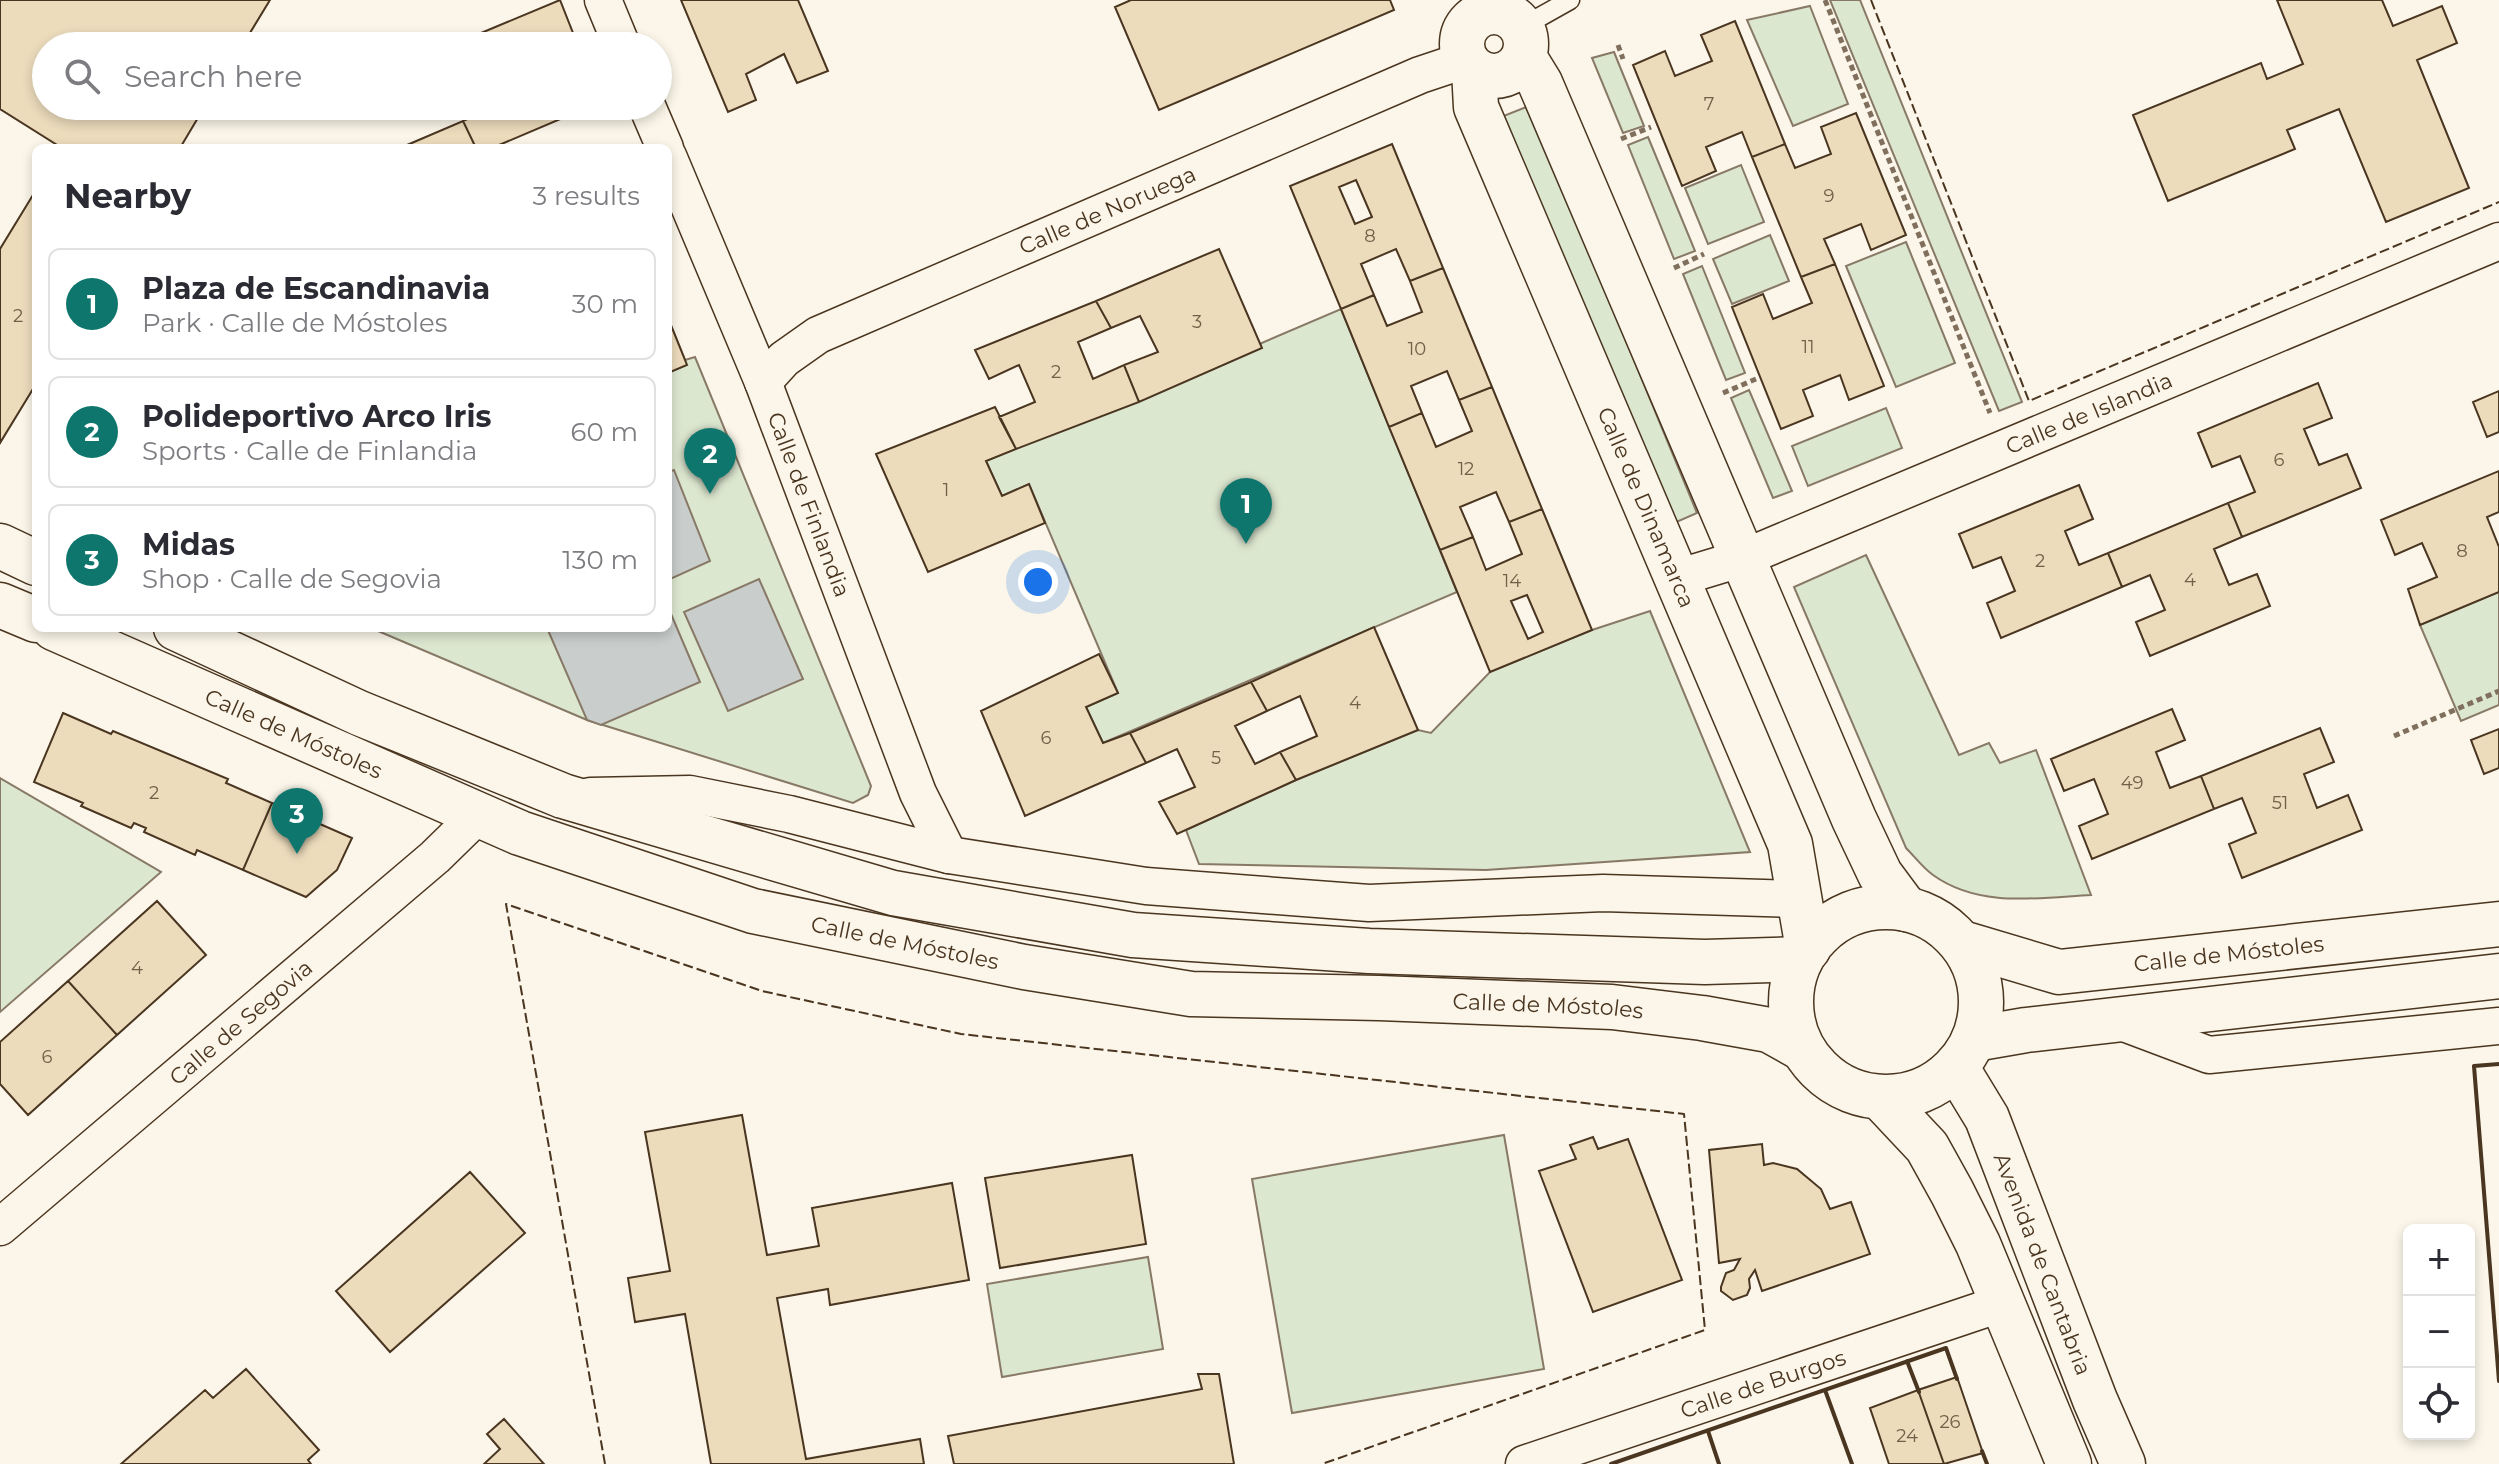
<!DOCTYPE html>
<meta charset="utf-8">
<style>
body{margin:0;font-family:Montserrat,sans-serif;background:#f7f7f7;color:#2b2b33}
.controls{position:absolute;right:24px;bottom:24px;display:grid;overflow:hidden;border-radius:12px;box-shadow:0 4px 12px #0003}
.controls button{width:72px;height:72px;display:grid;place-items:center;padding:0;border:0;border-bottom:2px solid #e1e1e2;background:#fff;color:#2b2b33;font:40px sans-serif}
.you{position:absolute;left:1038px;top:582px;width:28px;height:28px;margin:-20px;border:6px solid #fff;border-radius:50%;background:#1a73e8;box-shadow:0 0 0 12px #1a73e833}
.badge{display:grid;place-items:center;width:52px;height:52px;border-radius:50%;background:#0f766e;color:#fff;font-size:26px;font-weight:700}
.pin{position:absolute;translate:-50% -66px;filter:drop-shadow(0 2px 4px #0008)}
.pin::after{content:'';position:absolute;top:42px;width:28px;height:24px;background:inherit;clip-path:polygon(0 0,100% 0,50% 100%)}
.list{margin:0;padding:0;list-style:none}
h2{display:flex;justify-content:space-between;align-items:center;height:104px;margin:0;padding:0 32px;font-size:34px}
h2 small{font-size:26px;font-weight:400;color:#7c7c81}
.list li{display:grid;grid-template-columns:52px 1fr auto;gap:24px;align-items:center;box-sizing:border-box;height:112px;margin:0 16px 16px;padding:0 16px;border:2px solid #e1e1e2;border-radius:12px}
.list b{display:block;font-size:30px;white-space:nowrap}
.list p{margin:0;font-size:26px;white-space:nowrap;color:#7c7c81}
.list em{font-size:26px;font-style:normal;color:#7c7c81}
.icon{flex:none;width:44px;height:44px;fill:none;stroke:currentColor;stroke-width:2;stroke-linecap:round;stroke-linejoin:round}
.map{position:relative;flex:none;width:2499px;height:1464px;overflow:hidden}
.search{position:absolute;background:#fff;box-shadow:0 4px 12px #0003;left:32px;top:32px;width:640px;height:88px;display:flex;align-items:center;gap:20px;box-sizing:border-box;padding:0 28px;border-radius:44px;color:#7c7c81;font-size:30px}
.panel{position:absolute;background:#fff;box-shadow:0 4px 12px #0003;left:32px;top:144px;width:640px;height:488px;border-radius:12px}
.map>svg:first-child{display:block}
</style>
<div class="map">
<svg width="2499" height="1464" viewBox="0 0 2499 1464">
<rect width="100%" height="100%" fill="#fbf6e9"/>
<path fill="#dce7d0" stroke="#887966" stroke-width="2" d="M1830 0H1860L2022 402 1999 411Z
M1810 6 1848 104 1793 126 1747 20Z
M1614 52 1644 126 1623 133 1592 58Z
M1529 106 1697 513 1672 524 1501 117Z
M1648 137 1695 251 1674 259 1628 145Z
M1741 165 1764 222 1708 244 1685 188Z
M1770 235 1789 281 1732 304 1713 259Z
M1906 242 1955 363 1896 387 1846 266Z
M1702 266 1745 373 1726 380 1683 274Z
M1341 309 1457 592 1103 743 1086 707 1118 693 1029 484 1002 496 986 461Z
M668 318 685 360 695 357 871 786 868 795 853 803 587 720 371 628H668Z
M1749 390 1792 491 1773 498 1731 398Z
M1886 408 1902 448 1808 486 1792 446Z
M1866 555 1959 755 1989 743 2000 763 2036 750 2091 895C2037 898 1979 908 1933 875 1923 868 1915 857 1906 848L1794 587Z
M2499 592V705L2461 721 2420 625Z
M1650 611 1750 852 1486 870 1199 864 1186 830 1296 780 1418 730 1431 733 1490 672 1592 630Z
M0 778 161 872 0 1012Z
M1504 1135 1544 1369 1292 1413 1252 1179Z
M1148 1257 1163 1349 1002 1377 987 1284Z"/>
<path fill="#c9cecd" stroke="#887966" stroke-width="2" d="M674 470 710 561 668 580V472Z
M759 579 803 679 728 711 684 612Z
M668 607 700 682 601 725 587 720 547 628H668Z"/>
<path fill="#ecdcbc" stroke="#4a3520" stroke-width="2" fill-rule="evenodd" d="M0 0H270L242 46H46V106H205L180 148H62L0 109Z
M560 0 573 33 542 46H450Z
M681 0H798L828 71 797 83 784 54 746 74 756 100 728 112Z
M1131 0H1390L1394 10 1159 110 1115 7Z
M2277 0H2382L2393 26 2442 6 2457 43 2417 60 2469 188 2386 222 2339 109 2287 130 2295 149 2168 201 2133 115 2261 63 2267 79 2303 64Z
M1735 21 1785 144 1752 157 1742 132 1706 147 1716 171 1682 186 1633 65 1665 51 1675 76 1712 61 1701 35Z
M495 106H591L492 148H476L463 121Z
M1856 113 1906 235 1871 250 1861 224 1824 239 1835 264 1801 277 1752 157 1785 144 1795 168 1831 154 1821 127Z
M463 121 476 148H400Z
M1392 144 1443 268 1410 281 1396 249 1361 264 1374 295 1341 309 1290 186ZM1356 180 1372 217 1355 224 1339 187Z
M36 190V384L0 443V249Z
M1219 249 1262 348 1139 402 1124 365 1158 352 1140 316 1111 328 1096 301Z
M1835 264 1884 386 1849 400 1840 375 1803 390 1813 416 1781 429 1732 307 1763 294 1773 319 1812 303 1801 277Z
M1443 268 1492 387 1459 400 1447 371 1411 386 1422 413 1389 427 1341 309 1374 295 1387 326 1422 312 1410 281Z
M1096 301 1111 328 1078 342 1093 379 1124 365 1139 402 1016 449 999 417 1035 402 1019 365 989 379 975 350Z
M668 318 687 365 668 373Z
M2318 383 2332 418 2304 429 2319 465 2347 454 2361 488 2242 537 2228 503 2255 492 2240 456 2212 467 2198 433Z
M1492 387 1542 509 1509 522 1496 492 1460 507 1473 537 1440 550 1389 427 1422 413 1436 447 1472 431 1459 400Z
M2499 391V432L2487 437 2473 402Z
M995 407 1016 449 986 461 1002 496 1029 484 1045 523 928 572 876 454Z
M2499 471V512L2487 517 2499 547V592L2420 625 2408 589 2437 577 2422 543 2395 555 2381 520Z
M2079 485 2093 519 2065 531 2079 565 2108 553 2122 587 2001 638 1987 603 2015 591 2001 557 1973 568 1959 534Z
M2228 503 2242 537 2214 549 2229 585 2257 574 2270 606 2150 656 2136 622 2165 610 2150 575 2122 587 2108 553Z
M1542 509 1592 630 1490 672 1440 550 1473 537 1486 570 1522 554 1509 522ZM1527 595 1543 632 1528 639 1511 601Z
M1374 627 1418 730 1296 780 1280 752 1317 736 1300 696 1267 711 1251 682Z
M1099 654 1118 693 1086 707 1103 743 1130 733 1146 763 1025 816 981 711Z
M1251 682 1267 711 1235 726 1255 764 1280 752 1296 780 1177 834 1159 802 1195 787 1177 749 1146 763 1130 733Z
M2172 709 2185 740 2156 752 2170 788 2201 776 2214 809 2092 859 2079 826 2108 814 2094 779 2064 791 2051 759Z
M63 713 111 734 113 731 228 779 226 783 272 803 243 870 197 850 195 855 144 832 146 828 134 823 131 828 81 806 83 803 34 782Z
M2320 728 2334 762 2304 774 2317 808 2348 795 2362 830 2242 878 2229 844 2256 833 2242 798 2214 809 2201 776Z
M2499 729V768L2484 774 2471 740Z
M272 803 352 838 337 870 306 897 243 870Z
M157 901 206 955 117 1035 68 981Z
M68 981 117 1035 28 1115 0 1084V1042Z
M742 1115 767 1255 819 1246 812 1208 952 1183 969 1280 830 1305 828 1289 777 1298 806 1459 920 1439 924 1464H711L685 1314 635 1322 628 1278 670 1271 645 1132Z
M1593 1137 1598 1149 1628 1139 1682 1280 1593 1312 1539 1171 1576 1159 1570 1145Z
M1762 1144 1764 1165 1773 1163 1797 1169 1821 1189 1830 1209 1851 1202 1870 1254 1762 1291 1755 1270 1749 1279 1750 1288 1747 1295 1733 1300 1721 1291V1287L1726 1273 1734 1270 1740 1259 1719 1263 1709 1150Z
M1132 1155 1146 1244 1000 1268 985 1178Z
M470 1172 525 1233 390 1352 336 1291Z
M246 1369 319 1450 308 1460 311 1464H121L205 1390 213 1398Z
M1198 1374H1219L1234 1464H954L948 1436 1202 1389Z
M1957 1377 1983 1453 1944 1464 1918 1390Z
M1918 1390 1944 1464H1889L1870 1408Z
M504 1419 544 1464H484L500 1449 487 1434Z"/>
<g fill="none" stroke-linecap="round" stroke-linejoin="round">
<defs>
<path id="lane" d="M1522 27 1570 0"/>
<g id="street">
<path d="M603 0 622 46"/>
<path d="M647 106 665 148"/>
<path id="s1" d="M668 156 763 382 918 793 949 855"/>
<path id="s2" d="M763 382 784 359 818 335 1420 75 1465 60"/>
<path id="s3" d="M1677 578 1743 558 2499 241"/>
<path d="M590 796 690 794 789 814 949 855 1146 886 1369 903 1603 893 1798 899"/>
<path d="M2116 1020 2209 1055 2499 1026"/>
<path id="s4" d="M0 1227 435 857 478 815"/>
<path id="s5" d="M1524 1464 2003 1303"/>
</g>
<g id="secondary">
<circle cx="1494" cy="44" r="32"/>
<path d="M1524 57 1540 83 1854 819 1880 874 1906 909"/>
<path id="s6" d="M1474 70 1476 107 1790 844 1808 949"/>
<path id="s7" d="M1956 1067 1987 1118 2095 1400 2123 1464"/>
<path d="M1881 1098 1927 1147 1952 1192 1978 1244 2069 1464"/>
</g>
<g id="primary">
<path d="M0 546 36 563"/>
<path d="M0 605 36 620"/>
<path id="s8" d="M54 628 520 833 753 911 1024 967 1191 994 1379 998 1612 1007 1702 1018 1769 1030 1803 1049"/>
<path d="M176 628 359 713 563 796 893 893 1133 935 1369 951 1705 962 1801 959"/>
<circle cx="1886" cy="1002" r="95"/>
<path id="s9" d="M1962 943 2059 972 2499 924"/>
<path d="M1974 1039 2026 1030 2499 976"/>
</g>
</defs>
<use href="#lane" stroke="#4a3520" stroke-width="21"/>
<use href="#street" stroke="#4a3520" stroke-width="39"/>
<use href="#secondary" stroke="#4a3520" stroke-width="47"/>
<use href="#primary" stroke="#4a3520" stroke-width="47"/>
<path stroke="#7f6f5c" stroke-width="5" stroke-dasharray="6 4" stroke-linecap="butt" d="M1825 0 1990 413
M1618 45 1623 59
M1621 139 1651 127
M1674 268 1704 254
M1723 393 1756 379
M2394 736 2499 691"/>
<use href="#lane" stroke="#fbf6e9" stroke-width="18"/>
<use href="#street" stroke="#fbf6e9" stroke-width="36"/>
<use href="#secondary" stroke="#fbf6e9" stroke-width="44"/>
<use href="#primary" stroke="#fbf6e9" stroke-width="44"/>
<path stroke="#4a3520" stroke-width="2" stroke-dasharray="10 4" stroke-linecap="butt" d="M1871 0 2029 401 2499 202
M605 1464 506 904 762 991 961 1034 1684 1114 1705 1330 1322 1464"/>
<path stroke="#4a3520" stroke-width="4" d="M2499 1064 2474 1066 2499 1381
M1907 1361 1919 1392
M1825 1390 1852 1464
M1708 1431 1719 1464
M1982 1451 1987 1464
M1611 1464 1946 1348 1957 1379"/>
</g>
<g text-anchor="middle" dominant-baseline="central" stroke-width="6" stroke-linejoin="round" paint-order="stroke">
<g font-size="18" fill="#725f47">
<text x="1709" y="104">7</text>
<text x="1829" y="196">9</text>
<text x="1370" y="236">8</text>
<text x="18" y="316">2</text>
<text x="1197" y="322">3</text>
<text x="1808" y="347">11</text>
<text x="1417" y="349">10</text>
<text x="1056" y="372">2</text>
<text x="2279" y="460">6</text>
<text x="1466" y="469">12</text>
<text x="946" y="490">1</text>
<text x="2462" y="551">8</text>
<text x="2040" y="561">2</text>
<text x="2190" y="580">4</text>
<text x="1512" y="581">14</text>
<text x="1355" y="703">4</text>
<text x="1046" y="738">6</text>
<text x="1216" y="758">5</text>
<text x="2132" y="783">49</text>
<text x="154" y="793">2</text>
<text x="2280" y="803">51</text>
<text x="137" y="968">4</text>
<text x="47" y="1057">6</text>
<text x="1950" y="1422">26</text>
<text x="1907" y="1436">24</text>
</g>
<g font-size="22" fill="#4a3520" stroke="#fbf6e9">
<text stroke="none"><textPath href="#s2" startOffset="388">Calle de Noruega</textPath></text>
<text stroke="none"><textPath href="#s3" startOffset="444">Calle de Islandia</textPath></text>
<text stroke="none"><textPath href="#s1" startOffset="376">Calle de Finlandia</textPath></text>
<text stroke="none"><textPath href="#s6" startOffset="472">Calle de Dinamarca</textPath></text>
<text stroke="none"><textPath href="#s8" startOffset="262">Calle de Móstoles</textPath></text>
<text stroke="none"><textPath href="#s8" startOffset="910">Calle de Móstoles</textPath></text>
<text stroke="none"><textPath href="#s9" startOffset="272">Calle de Móstoles</textPath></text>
<text stroke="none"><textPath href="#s8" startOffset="1558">Calle de Móstoles</textPath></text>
<text stroke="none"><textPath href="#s4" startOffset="316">Calle de Segovia</textPath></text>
<text stroke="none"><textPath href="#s7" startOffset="216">Avenida de Cantabria</textPath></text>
<text stroke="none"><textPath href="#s5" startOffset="252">Calle de Burgos</textPath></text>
</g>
</g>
</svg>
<div class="controls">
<button>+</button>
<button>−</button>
<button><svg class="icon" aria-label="locate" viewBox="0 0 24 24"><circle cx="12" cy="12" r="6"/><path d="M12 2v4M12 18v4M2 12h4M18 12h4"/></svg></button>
</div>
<div class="you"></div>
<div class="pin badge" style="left:1246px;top:544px">1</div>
<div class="pin badge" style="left:710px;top:494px">2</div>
<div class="pin badge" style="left:297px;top:854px">3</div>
<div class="search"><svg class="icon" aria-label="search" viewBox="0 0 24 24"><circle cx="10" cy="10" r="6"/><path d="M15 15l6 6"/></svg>Search here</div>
<section class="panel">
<h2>Nearby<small>3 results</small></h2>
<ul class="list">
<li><span class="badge">1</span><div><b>Plaza de Escandinavia</b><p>Park · Calle de Móstoles</p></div><em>30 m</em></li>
<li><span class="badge">2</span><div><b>Polideportivo Arco Iris</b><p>Sports · Calle de Finlandia</p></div><em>60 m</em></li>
<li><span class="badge">3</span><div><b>Midas</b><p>Shop · Calle de Segovia</p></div><em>130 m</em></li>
</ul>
</section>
</div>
